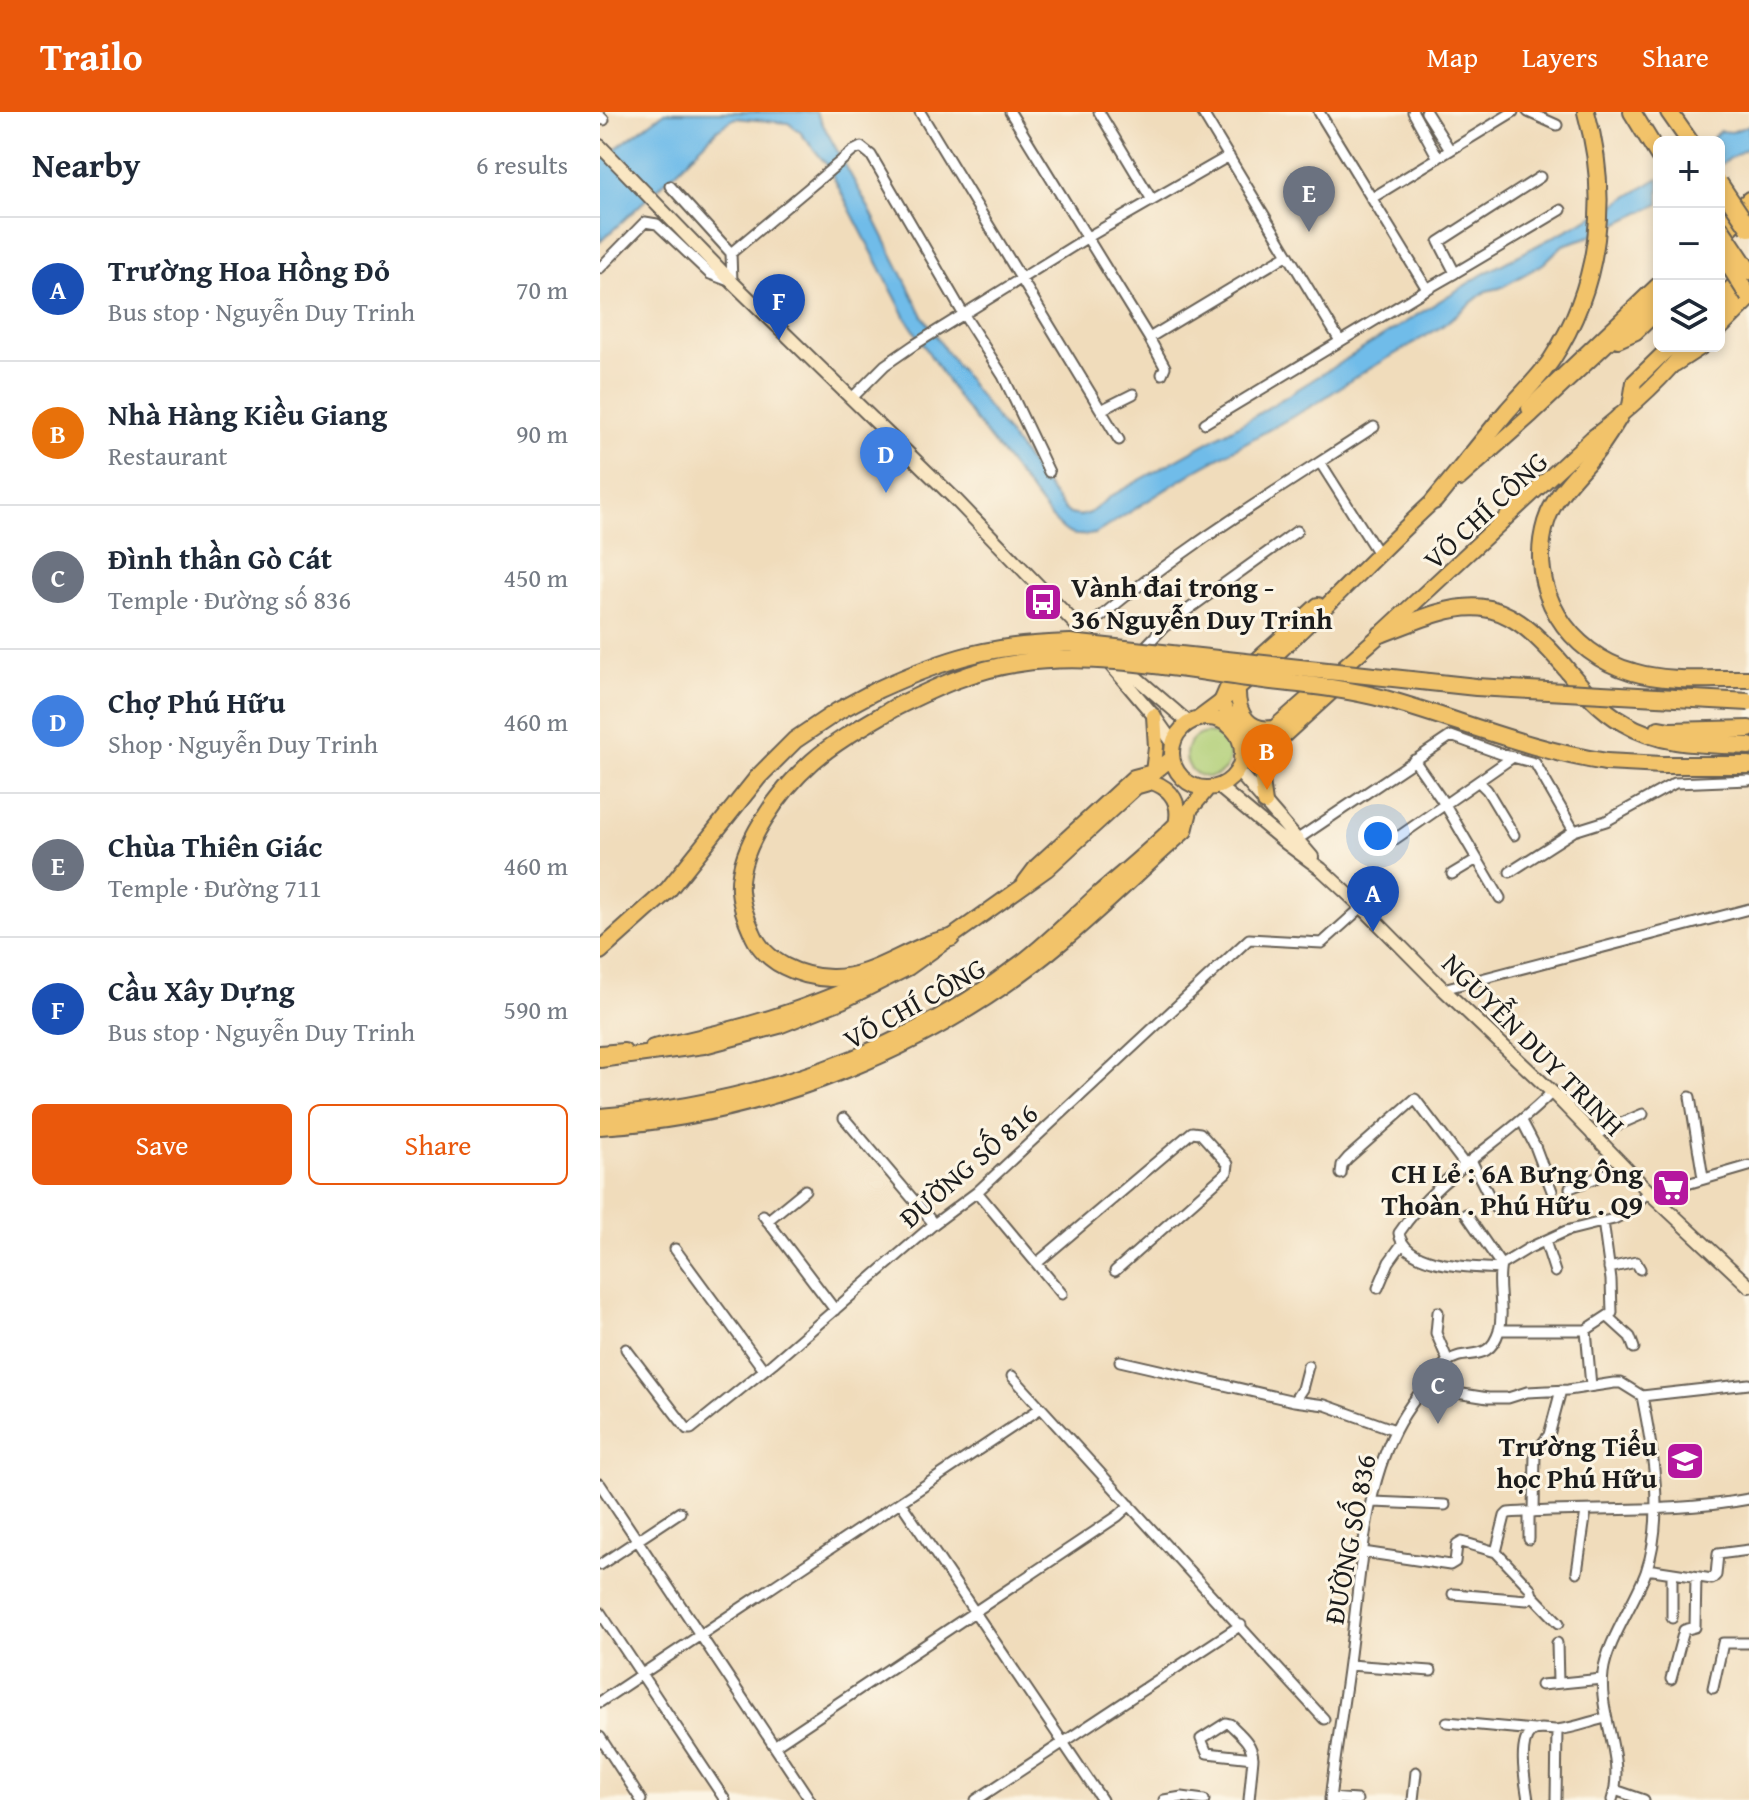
<!DOCTYPE html>
<meta charset="utf-8">
<style>
body{margin:0;font-family:"Gentium Book Plus",serif;background:#f6f6f7;color:#1f2937}
.controls{position:absolute;right:24px;top:24px;display:grid;overflow:hidden;border-radius:12px;box-shadow:0 4px 12px #0003}
.controls button{width:72px;height:72px;display:grid;place-items:center;padding:0;border:0;border-bottom:2px solid #e0e1e3;background:#fff;color:#1f2937;font:40px sans-serif}
.you{position:absolute;left:778px;top:724px;width:28px;height:28px;margin:-20px;border:6px solid #fff;border-radius:50%;background:#1a73e8;box-shadow:0 0 0 12px #1a73e833}
.badge{display:grid;place-items:center;width:52px;height:52px;border-radius:50%;background:#ea580c;color:#fff;font-size:26px;font-weight:700}
.pin{position:absolute;translate:-50% -66px;filter:drop-shadow(0 2px 4px #0008)}
.pin::after{content:'';position:absolute;top:42px;width:28px;height:24px;background:inherit;clip-path:polygon(0 0,100% 0,50% 100%)}
.list{margin:0;padding:0;list-style:none}
h2{display:flex;justify-content:space-between;align-items:center;height:104px;margin:0;padding:0 32px;font-size:34px}
h2 small{font-size:26px;font-weight:400;color:#747a83}
.list li{display:grid;grid-template-columns:52px 1fr auto;gap:24px;align-items:center;box-sizing:border-box;height:144px;padding:0 32px;border-top:2px solid #e0e1e3}
.list b{display:block;font-size:30px;white-space:nowrap}
.list p{margin:0;font-size:26px;white-space:nowrap;color:#747a83}
.list em{font-size:26px;font-style:normal;color:#747a83}
.actions{display:flex;gap:16px;padding:24px 32px}
.actions a{flex:1;padding:18px 0;border:2px solid #ea580c;border-radius:12px;text-align:center;font-size:28px;color:#ea580c}
.actions .main{background:#ea580c;color:#fff}
.icon{flex:none;width:44px;height:44px;fill:none;stroke:currentColor;stroke-width:2;stroke-linecap:round;stroke-linejoin:round}
.map{position:relative;flex:none;width:1149px;height:1688px;overflow:hidden}
header{display:flex;align-items:center;gap:48px;box-sizing:border-box;height:112px;padding:0 40px;background:#ea580c;color:#fff}
header strong{font-size:38px}
nav{display:flex;gap:44px;margin-inline-start:auto;font-size:28px}
main{display:flex}
aside{flex:1;background:#fff}
.map>svg:first-child{display:block}
</style>
<header>
<strong>Trailo</strong>
<nav><a>Map</a><a>Layers</a><a>Share</a></nav>
</header>
<main>
<aside>
<h2>Nearby<small>6 results</small></h2>
<ul class="list">
<li><span class="badge" style="background:#1a4fb4">A</span><div><b>Trường Hoa Hồng Đỏ</b><p>Bus stop · Nguyễn Duy Trinh</p></div><em>70 m</em></li>
<li><span class="badge" style="background:#e8710a">B</span><div><b>Nhà Hàng Kiều Giang</b><p>Restaurant</p></div><em>90 m</em></li>
<li><span class="badge" style="background:#6b7280">C</span><div><b>Đình thần Gò Cát</b><p>Temple · Đường số 836</p></div><em>450 m</em></li>
<li><span class="badge" style="background:#3f7fe0">D</span><div><b>Chợ Phú Hữu</b><p>Shop · Nguyễn Duy Trinh</p></div><em>460 m</em></li>
<li><span class="badge" style="background:#6b7280">E</span><div><b>Chùa Thiên Giác</b><p>Temple · Đường 711</p></div><em>460 m</em></li>
<li><span class="badge" style="background:#1a4fb4">F</span><div><b>Cầu Xây Dựng</b><p>Bus stop · Nguyễn Duy Trinh</p></div><em>590 m</em></li>
</ul>
<div class="actions"><a class="main">Save</a><a>Share</a></div>
</aside>
<div class="map">
<svg width="1149" height="1688" viewBox="0 0 1149 1688">
<rect width="100%" height="100%" fill="#fcf5e5"/>
<filter id="ink" filterUnits="userSpaceOnUse"><feTurbulence type="fractalNoise" baseFrequency=".0125" numOctaves="2"/><feDisplacementMap in="SourceGraphic" scale="16" xChannelSelector="R" yChannelSelector="G"/><feConvolveMatrix kernelMatrix="1 2 1 2 8 2 1 2 1" color-interpolation-filters="sRGB"/></filter>
<filter id="wash" filterUnits="userSpaceOnUse"><feTurbulence type="fractalNoise" baseFrequency=".006" numOctaves="4" result="noise"/><feDisplacementMap in="SourceGraphic" scale="32" xChannelSelector="R" yChannelSelector="G"/><feGaussianBlur stdDeviation="1.8" result="paint"/><feColorMatrix in="noise" values="0 0 0 0 0 0 0 0 0 0 0 0 0 0 0 0 0 1.4 0 .05"/><feComposite in="paint" operator="in"/></filter>
<g filter="url(#wash)">
<rect width="100%" height="100%" fill="#f0dcbb"/>
<path fill="#afce75" stroke="#667548" stroke-width="2" d="M586 643a22 22 0 1 1 44 0a22 22 0 1 1-44 0Z"/>
<path fill="#6fbce9" stroke="#466c82" stroke-width="2" d="M65 0H216L270 98 323 204 346 239 464 397 470 402 480 404 490 401 511 384 653 305 883 162 1014 93 1059 66V92L991 124 963 133 943 152 900 176 886 179 841 215 754 266 717 291 600 356 495 422C469 426 467 422 450 404L358 286 306 206 227 53 200 20 188 11 135 6 117 18 79 57 0 130V48Z
M1149 13V35L1119 53V30L1110 29 1119 19 1132 20Z"/>
</g>
<g filter="url(#ink)">
<g fill="none" stroke-linecap="round" stroke-linejoin="round">
<defs>
<path id="minor" d="M320 0 519 328
M410 0 549 226 565 255 562 262
M499 0 552 88
M602 0 740 229
M813 0 838 46
M826 0 850 38
M928 0 957 13
M0 4 4 8
M772 86 913 0
M131 141 253 39 261 35 271 43 364 203 403 264 449 360
M0 156 45 110 57 112 110 162 132 170 131 141 70 74
M855 161 961 98
M827 177 855 161 839 130 940 65
M549 226 687 143
M252 286 285 253 314 233 488 125 629 44
M501 298 533 282
M605 311 827 177 719 0
M720 350 779 443
M483 520C572 441 675 380 774 315
M541 539 564 515 697 419
M814 648 846 694 900 786
M879 670 887 678 914 723
M698 727 851 624 901 642 935 651 974 719
M788 732 913 645
M910 760 974 719 1006 709 1075 671 1149 668
M852 762 877 747
M843 877 1149 797
M1090 985 1103 1066
M244 1006 334 1112
M922 1009 935 1034 952 1079
M992 1024 1043 1002
M871 1048 895 1096
M741 1062 742 1053 748 1046 815 987 865 1053
M970 1076 1024 1055
M377 1080 462 1182
M1054 1085 1073 1076 1149 1054
M866 1102 901 1153
M163 1103 235 1198
M167 1109 205 1078
M945 1129 955 1160
M75 1137 164 1258
M437 1151 592 1020 600 1021 628 1052 627 1060 515 1159
M1009 1156 1036 1150 1040 1157
M900 1157C874 1155 804 1156 799 1121 838 1062 904 1030 952 980
M778 1176 789 1150 802 1132
M838 1200 836 1221 848 1249
M1008 1205 1030 1225 1034 1236
M899 1218H986
M26 1237 87 1317H91L173 1251 334 1112 377 1080 649 827 722 831 762 795
M520 1249 694 1289 725 1293 795 1318
M412 1264 724 1607
M991 1274 986 1218 1012 1201 1011 1168 1003 1109
M825 1276 888 1286H908L927 1280 968 1278 1014 1271H1021L1042 1284
M1042 1284 1149 1272
M694 1289 702 1277 708 1254
M0 1372 210 1688
M773 1390 845 1393
M301 1391 502 1688
M934 1400 935 1341 949 1323 961 1278
M929 1401V1427
M763 1440 850 1453 855 1450 857 1433 862 1430 896 1440 930 1476 932 1483 927 1488 853 1482
M896 1440 905 1404 908 1401C989 1395 1069 1402 1149 1387
M0 1453 80 1400
M1047 1457 1112 1467 1116 1463 1118 1442 1149 1438
M977 1460 986 1399
M1072 1461V1506
M932 1483 959 1511
M0 1500 125 1688
M957 1531 958 1571
M749 1553 831 1559
M1071 1567 1084 1518 1095 1515 1096 1465
M941 1573 1002 1567
M1113 1576 1123 1531H1149
M0 1590 441 1296
M847 1610 934 1618
M0 1625 41 1688
M174 1634 518 1404 530 1393
M1015 1678 1044 1688
M730 1686 757 1688
M376 1688 641 1513
M564 1688 582 1685 604 1688
M649 1688 653 1646C652 1631 640 1622 630 1612L626 1611 601 1627 607 1641 653 1646
M730 1688C736 1634 746 1580 752 1526 761 1458 764 1381 795 1319 806 1297 829 1267 846 1251 865 1234 888 1254 899 1219 905 1197 896 1174 901 1153L929 1136 966 1119 1014 1107 1026 1101 1049 1079
M813 1688 816 1660
M928 1688C926 1673 917 1632 931 1620 936 1615 948 1618 955 1618 972 1617 989 1610 1005 1606
M956 1688 957 1618
M1012 1688C1026 1645 998 1605 1003 1561 1006 1532 1035 1490 1046 1460 1065 1405 1053 1339 1042 1284"/>
<path id="secondary" d="M0 34 132 170 356 388 483 520 554 604 573 631
M516 548 589 611
M637 658 712 745
M618 674 686 731 721 757 762 795 843 877 952 980 1054 1085 1149 1174"/>
<path id="primary" d="M1119 115 1149 87
M1119 218 1149 188
M1075 252 1103 234
M929 296 1059 172
M621 590 628 574 718 493
M657 632 680 627 739 573
M425 770 437 754 534 665 553 660
M53 935C130 920 205 899 276 864
M0 941 24 939
M0 1015C166 1005 336 936 463 829 505 794 544 755 585 719L590 699"/>
<path id="trunk" d="M1119 127 1149 99
M1119 187 1145 163
M1119 204 1149 176
M1018 228 1036 220 1059 198
M1030 294 1034 270 1071 234
M859 367 932 302 1059 183
M638 577C637 602 650 622 677 615
M621 590 636 614 657 632 665 691
M572 641a35 35 0 1 1 70 0a35 35 0 1 1-70 0Z
M598 607C688 542 758 457 840 383
M641 645 781 522 992 326C1027 299 1062 269 1088 234
M553 660 556 635 554 604
M538 674 552 670C573 677 581 692 576 713
M0 948 104 934 179 914 242 889 308 856 447 757 537 674 572 646
M0 1004C151 992 301 943 422 850 449 829 474 804 499 781 537 748 577 716 608 676"/>
<path id="motorway" d="M1032 0 1059 44
M1069 0 1090 30
M1019 305C1013 315 1006 326 999 336 981 360 955 380 946 410 926 477 968 542 1033 560 1069 571 1112 566 1149 567
M834 389C859 359 883 328 908 298 922 282 940 265 952 247 1000 173 1010 84 986 0
M781 522C867 488 897 475 963 553 981 575 999 597 1024 611 1062 634 1107 632 1149 634
M294 596C267 612 237 628 213 649 181 677 137 735 140 779 141 792 146 807 152 820 164 851 200 865 231 866 275 867 309 833 351 826
M1059 617 1070 619 1149 617
M1006 650 1062 653H1149
M0 839 68 778 159 664 195 628 238 599 277 578"/>
</defs>
<use href="#minor" stroke="#665f54" stroke-width="13"/>
<use href="#secondary" stroke="#665f54" stroke-width="16"/>
<use href="#primary" stroke="#665f54" stroke-width="18"/>
<use href="#trunk" stroke="#665f54" stroke-width="18"/>
<use href="#motorway" stroke="#665f54" stroke-width="20"/>
<use href="#minor" stroke="#fff" stroke-width="9"/>
<use href="#secondary" stroke="#fae7c3" stroke-width="12"/>
<use href="#primary" stroke="#f2c36a" stroke-width="14"/>
<use href="#trunk" stroke="#f2c36a" stroke-width="14"/>
<use href="#motorway" stroke="#f2c36a" stroke-width="16"/>
<defs>
<path id="motorway-bridge" d="M1119 71 1149 116
M1119 114 1149 159
M1119 137 1149 185
M277 578C349 545 391 533 470 531L876 575 1149 590
M294 596C334 576 374 557 419 551 491 540 575 556 648 566 693 572 741 575 785 587 860 608 929 638 1006 650"/>
</defs>
<use href="#motorway-bridge" stroke="#665f54" stroke-width="20" stroke-linecap="butt"/>
<use href="#motorway-bridge" stroke="#f2c36a" stroke-width="16"/>
</g>
</g>
<defs>
<symbol id="bus-square" viewBox="-11 -11 22 22"><rect x="-9" y="-9" width="18" height="18" rx="4" fill="#b5179e" stroke="#fcf5e5"/><path d="M-5-6H5V4H4V6H2V4H-2V6H-4V4H-5ZM-3.5-4V0h7V-4ZM-3.5 1.2v1.5H-2V1.2ZM2 1.2v1.5H3.5V1.2Z" fill="#fff"/></symbol>
<symbol id="supermarket-square" viewBox="-11 -11 22 22"><rect x="-9" y="-9" width="18" height="18" rx="4" fill="#b5179e" stroke="#fcf5e5"/><path d="M-6-5.5h2.5l.6 2H6L4.5 2H-2.5L-4.4-4H-6ZM-1.5 3.2a1.3 1.3 0 1 0 .1 0ZM3 3.2a1.3 1.3 0 1 0 .1 0Z" fill="#fff"/></symbol>
<symbol id="school-square" viewBox="-11 -11 22 22"><rect x="-9" y="-9" width="18" height="18" rx="4" fill="#b5179e" stroke="#fcf5e5"/><path d="M0-5L7-2L0 1L-7-2ZM-4 1L0 2.5L4 1V4Q0 6-4 4Z" fill="#fff"/></symbol>
</defs>
<g fill-rule="evenodd">
<use href="#bus-square" x="421" y="468" width="44" height="44"/>
<use href="#supermarket-square" x="1049" y="1054" width="44" height="44"/>
<use href="#school-square" x="1063" y="1327" width="44" height="44"/>
</g>
<g text-anchor="middle" dominant-baseline="central" stroke-width="6" stroke-linejoin="round" paint-order="stroke">
<g font-size="28" fill="#1c1c1c" stroke="#fcf5e5">
<text transform="translate(885 398) rotate(-43)">VÕ CHÍ CÔNG</text>
<text transform="translate(314 891) rotate(-29)">VÕ CHÍ CÔNG</text>
<text transform="translate(934 932) rotate(45)">NGUYỄN DUY TRINH</text>
<text transform="translate(368 1053) rotate(-41)">ĐƯỜNG SỐ 816</text>
<text transform="translate(749 1427) rotate(-79)">ĐƯỜNG SỐ 836</text>
</g>
<g font-size="28" font-weight="bold" fill="#1c1c1c" stroke="#fcf5e5" text-anchor="end">
<text x="471" y="474" text-anchor="start">Vành đai trong -<tspan x="471" dy="32">36 Nguyễn Duy Trinh</tspan></text>
<text x="1043" y="1060">CH Lẻ : 6A Bưng Ông<tspan x="1043" dy="32">Thoàn . Phú Hữu . Q9</tspan></text>
<text x="1057" y="1333">Trường Tiểu<tspan x="1057" dy="32">học Phú Hữu</tspan></text>
</g>
</g>
</svg>
<div class="controls">
<button>+</button>
<button>−</button>
<button><svg class="icon" aria-label="layers" viewBox="0 0 24 24"><path d="M12 4l9 5-9 5-9-5zM3 14l9 5 9-5"/></svg></button>
</div>
<div class="you"></div>
<div class="pin badge" style="left:773px;top:820px;background:#1a4fb4">A</div>
<div class="pin badge" style="left:667px;top:678px;background:#e8710a">B</div>
<div class="pin badge" style="left:838px;top:1312px;background:#6b7280">C</div>
<div class="pin badge" style="left:286px;top:381px;background:#3f7fe0">D</div>
<div class="pin badge" style="left:709px;top:120px;background:#6b7280">E</div>
<div class="pin badge" style="left:179px;top:228px;background:#1a4fb4">F</div>
</div>
</main>
